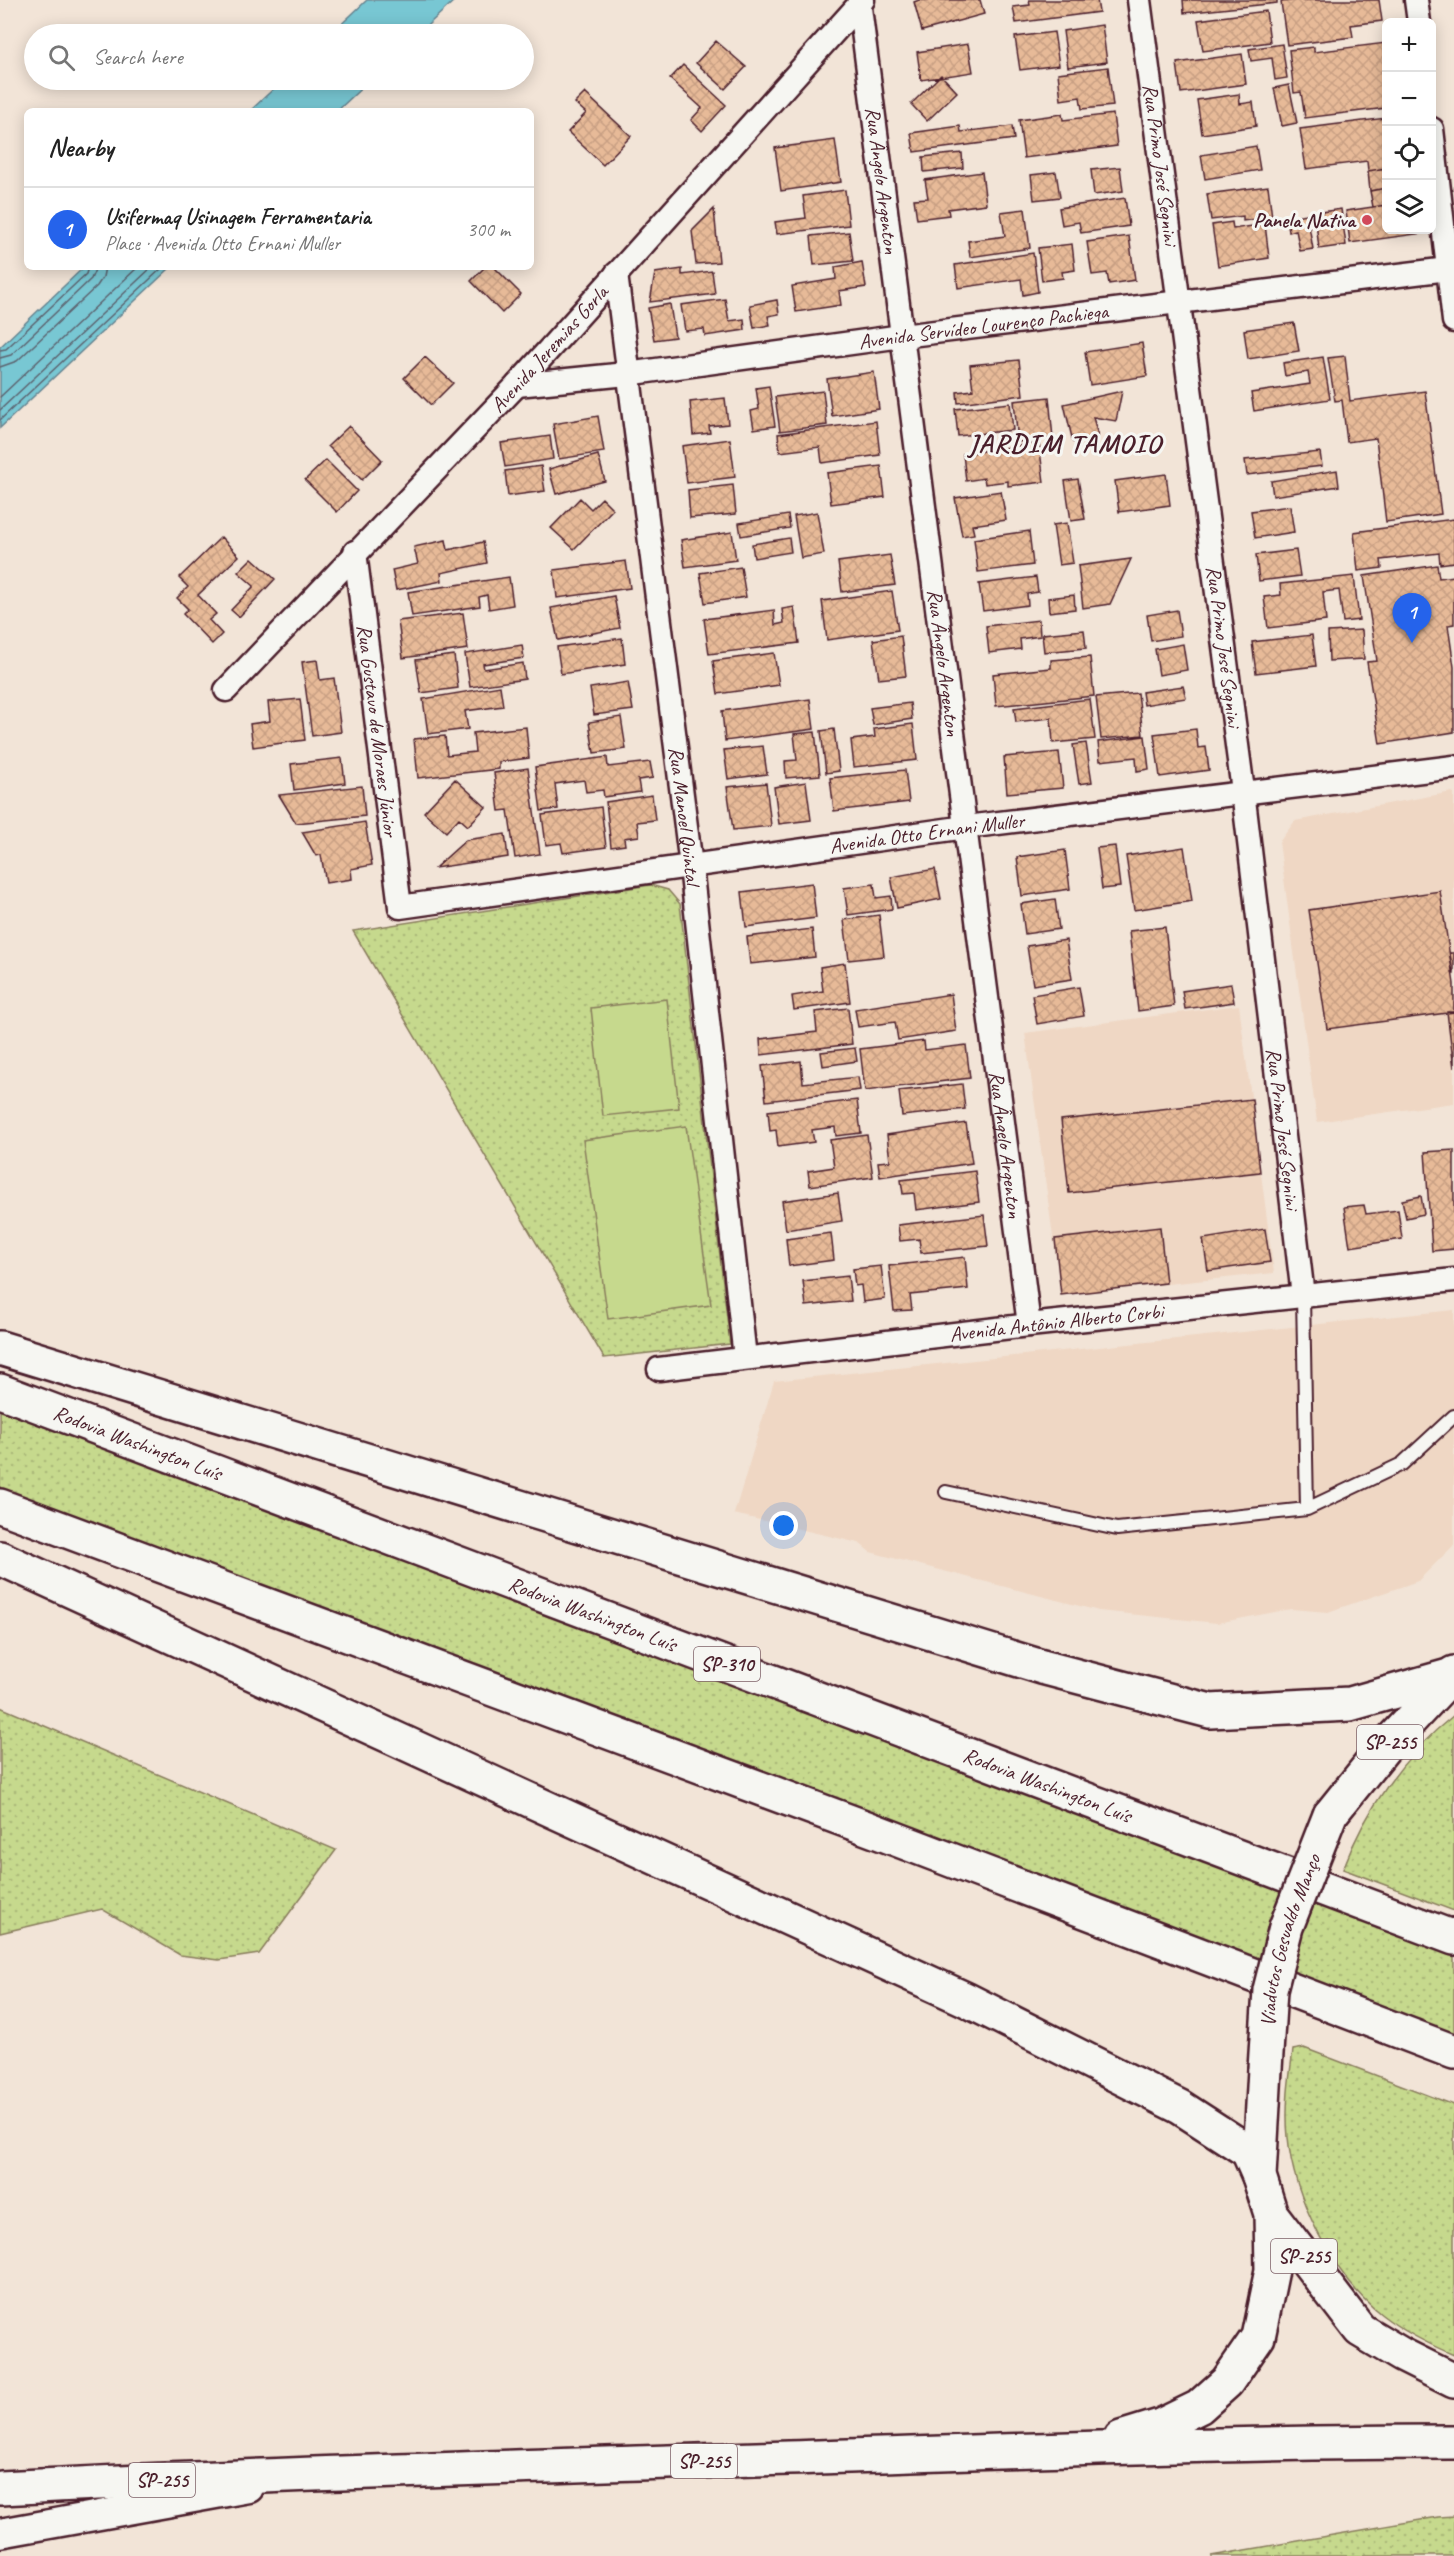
<!DOCTYPE html>
<meta charset="utf-8">
<style>
body{margin:0;font-family:Caveat,sans-serif;background:#f6f6f6;color:#222}
.controls{position:absolute;right:18px;top:18px;display:grid;overflow:hidden;border-radius:9px;box-shadow:0 3px 15px #0003}
.controls button{width:54px;height:54px;display:grid;place-items:center;padding:0;border:0;border-bottom:2px solid #e0e0e0;background:#fff;color:#222;font:30px sans-serif}
.you{position:absolute;left:784px;top:1526px;width:21px;height:21px;margin:-15px;border:4px solid #fff;border-radius:50%;background:#1a73e8;box-shadow:0 0 0 9px #1a73e833}
.badge{display:grid;place-items:center;width:39px;height:39px;border-radius:50%;background:#2563eb;color:#fff;font-size:20px;font-weight:700}
.pin{position:absolute;translate:-50% -50px;filter:drop-shadow(0 2px 3px #0008)}
.pin::after{content:'';position:absolute;top:32px;width:21px;height:18px;background:inherit;clip-path:polygon(0 0,100% 0,50% 100%)}
.list{margin:0;padding:0;list-style:none}
h2{display:flex;justify-content:space-between;align-items:center;height:78px;margin:0;padding:0 24px;font-size:26px}
h2 small{font-size:20px;font-weight:400;color:#767676}
.list li{display:grid;grid-template-columns:39px 1fr auto;gap:18px;align-items:center;box-sizing:border-box;height:84px;padding:0 24px;border-top:2px solid #e0e0e0}
.list b{display:block;font-size:22px;white-space:nowrap}
.list p{margin:0;font-size:20px;white-space:nowrap;color:#767676}
.list em{font-size:20px;font-style:normal;color:#767676}
.icon{flex:none;width:33px;height:33px;fill:none;stroke:currentColor;stroke-width:2;stroke-linecap:round;stroke-linejoin:round}
.map{position:relative;flex:none;width:1454px;height:2556px;overflow:hidden}
.search{position:absolute;background:#fff;box-shadow:0 3px 15px #0003;left:24px;top:24px;width:510px;height:66px;display:flex;align-items:center;gap:15px;box-sizing:border-box;padding:0 21px;border-radius:33px;color:#767676;font-size:22px}
.panel{position:absolute;background:#fff;box-shadow:0 3px 15px #0003;left:24px;top:108px;width:510px;height:162px;border-radius:9px}
.map>svg:first-child{display:block}
</style>
<div class="map">
<svg width="1454" height="2556" viewBox="0 0 1454 2556">
<defs>
<pattern id="grass-dots" width="8" height="8" patternUnits="userSpaceOnUse" patternTransform="scale(1.5)"><rect width="8" height="8" fill="#c6d98d"/><path d="M2 2h.1M6 6h.1" fill="none" stroke="#acba7a" stroke-width="1.8" stroke-linecap="round"/></pattern>
<pattern id="building-cross-hatch" width="8" height="8" patternUnits="userSpaceOnUse" patternTransform="scale(1.5)"><rect width="8" height="8" fill="#e7ba98"/><path d="M0 0l8 8M0 8l8-8" fill="none" stroke="#c89f83"/></pattern>
</defs>
<rect width="100%" height="100%" fill="#f2e4d7"/>
<filter id="ink" filterUnits="userSpaceOnUse"><feTurbulence type="fractalNoise" baseFrequency=".0167" numOctaves="2"/><feDisplacementMap in="SourceGraphic" scale="12" xChannelSelector="R" yChannelSelector="G"/><feConvolveMatrix kernelMatrix="1 2 1 2 8 2 1 2 1" color-interpolation-filters="sRGB"/></filter>
<g filter="url(#ink)">
<path fill="#efd7c4" d="M1452 792 1454 793V1103L1317 1122 1279 842 1295 821Z
M1239 1005 1274 1273 1061 1295 1025 1033Z
M1454 1310V1545L1418 1581 1328 1612 1291 1609 1217 1623 1099 1611 870 1552 859 1543 734 1514 774 1381Z"/>
<path fill="url(#grass-dots)" stroke="#887c5c" stroke-width="1.5" d="M650 885 668 890 680 904 730 1344 604 1358 353 931Z
M0 1403 1454 1953V2034L0 1490Z
M0 1707 336 1850 259 1954 219 1960 180 1955 102 1909 0 1933Z
M1454 1715V1911L1343 1869C1366 1809 1404 1755 1454 1715Z
M1304 2048 1454 2105V2355C1428 2344 1404 2332 1382 2315 1334 2278 1293 2197 1288 2137 1285 2108 1289 2079 1293 2050Z
M1454 2516V2556H1211L1438 2517Z"/>
<path fill="#c6d98d" stroke="#887c5c" stroke-width="1.5" d="M667 999 679 1108 603 1116 591 1008Z
M686 1126 711 1305 608 1319 583 1140Z"/>
<path fill="#78c7d3" stroke="#668490" stroke-width="1.5" d="M367 0H455L418 34H331Z
M283 80H370L337 111H250Z
M84 267H171L0 428V347Z"/>
<g fill="none" stroke-linecap="round" stroke-linejoin="round">
<path stroke="#5c626e" stroke-width="1.5" d="M0 350 6 349 86 274 88 267
M0 358 11 355 91 279 96 267
M0 367 17 361 97 286 103 277 105 267
M0 397 138 267
M0 410 152 267
M0 420 163 267"/>
</g>
<path fill="url(#building-cross-hatch)" stroke="#4a1f2b" stroke-width="1.5" d="M919 0H980L984 14 922 31 914 2Z
M1029 0H1097L1099 12 1016 23 1013 7 1030 5Z
M1183 0H1277V3L1184 13Z
M1297 0H1379L1382 21 1351 25 1353 37 1287 45 1281 2Z
M1266 11 1270 42 1203 51 1198 20Z
M1102 25 1107 62 1068 67 1063 31Z
M1054 32 1059 65 1020 70 1015 37Z
M716 41 746 67 725 89 696 63Z
M1386 43V108L1305 118 1301 92 1294 93 1289 50 1314 47V52Z
M968 44 973 72 921 80 917 52Z
M1282 44 1287 78 1275 80 1272 58 1251 61 1249 49Z
M1242 54 1246 84 1181 93 1177 63Z
M683 65 726 105 702 131 691 120 702 108 670 79Z
M1108 67 1113 106 1082 109 1080 97 1061 100 1058 73Z
M941 75 957 92 927 121 911 104Z
M1289 85 1297 123 1282 126 1274 88Z
M585 93 631 136 603 165 568 132 586 113 575 103Z
M1239 94 1240 104 1253 102 1256 126 1202 134 1197 100Z
M1062 114 1063 120 1113 114 1117 146 1024 158 1019 120Z
M1386 118V168L1368 171 1367 161 1306 169 1300 129Z
M960 126 961 132 1012 126 1014 139 914 152 911 133Z
M835 140 841 182 781 191 775 148Z
M1256 146 1260 170 1205 179 1201 155Z
M962 153 963 168 924 172 923 157Z
M1120 167 1123 191 1094 195 1091 170Z
M1386 168V188L1370 191 1368 171Z
M982 172 986 204 948 209 949 215 917 219 914 199 928 198 925 180Z
M1056 172 1060 197 1034 200 1031 175Z
M1268 186 1272 217 1243 221V216L1211 220 1207 194Z
M1386 188V205L1373 207 1370 191Z
M845 190 849 225 777 234 775 222 806 218 803 196Z
M1125 198 1129 226 1081 233 1079 222 1062 225 1059 208Z
M1386 205V230H1423L1424 233 1350 243 1346 211Z
M714 209 719 262 696 264 692 231Z
M1025 209 1030 248 970 257 968 241 1005 236 1001 212Z
M1341 209 1346 245 1319 249 1315 213Z
M1307 214 1313 249 1300 251 1296 230 1289 232 1287 217Z
M1232 222 1233 229 1265 224 1269 258 1218 266 1212 225Z
M849 232 853 261 814 265 811 236Z
M1129 236 1135 280 1109 284 1107 273 1092 275 1087 242Z
M1072 244 1075 270 1062 272 1063 278 1042 281 1038 248Z
M1033 253 1038 292 1023 295 1021 279 958 288 955 265Z
M862 262 866 287 839 291 841 305 796 312 792 286 836 279 835 267Z
M485 267H494L521 294 502 313 471 281Z
M682 269V275L712 271 715 294 650 302 655 273Z
M725 299 729 321 744 319 745 330 705 336 704 329 685 331 681 305Z
M777 300 779 314 768 316 770 325 754 328 750 305Z
M670 304 675 337 654 340 648 308Z
M1294 323 1299 351 1248 359 1244 330Z
M1142 343 1147 376 1090 385 1085 352Z
M1345 356 1350 401 1425 391 1441 514 1386 522 1376 438 1347 442 1342 400 1335 401 1328 358Z
M425 357 453 383 431 405 404 378Z
M1323 357 1330 399 1254 411 1251 393 1310 384 1308 372 1285 376 1283 363Z
M1019 360 1023 395 958 403 957 392 973 390 970 365Z
M874 372 879 409 832 416 827 379Z
M769 386 775 426 754 429 751 411 759 409 756 388Z
M823 391 827 425 780 431 775 397Z
M1122 391 1116 421 1093 417 1098 436 1073 442 1064 404Z
M1049 397 1053 438 1018 442 1014 401Z
M725 398 728 424 709 426 710 433 693 435 690 402Z
M1010 403 1013 430 958 436 955 409Z
M598 416 604 452 559 459 553 424Z
M876 421 880 455 822 463 820 447 780 452 778 434Z
M349 426 382 460 362 480 328 446Z
M550 436 553 459 505 467 501 443Z
M730 439 735 477 687 483 682 446Z
M1039 443 1044 482 1008 486V481L985 484 984 478 966 481 963 454Z
M1320 452 1322 466 1247 475 1245 460Z
M598 455 605 481 556 494 549 469Z
M326 460 357 491 337 512 305 480Z
M541 466 545 491 508 496 505 471Z
M881 466 885 497 831 504 827 473Z
M1337 470 1339 486 1273 496 1271 481Z
M1166 474 1170 505 1119 512 1115 481Z
M1078 479 1085 519 1071 521 1065 481Z
M733 485 736 514 690 518 688 490Z
M1001 491 1006 520 972 525 974 534 962 536 955 498Z
M580 498 591 509 602 498 613 509 574 549 551 528Z
M1290 506 1294 532 1255 538 1251 511Z
M817 512 824 554 801 558 794 516Z
M788 515 790 528 741 536 739 523Z
M1454 519V562L1440 564 1439 553 1381 560 1382 568 1358 571 1354 532Z
M1067 523 1073 563 1059 565 1053 525Z
M1029 531 1033 565 978 572 974 539Z
M732 532 736 560 685 567 681 540Z
M221 537 239 556 198 595 216 614 209 620 222 634 212 644 183 614 188 609 177 598 188 587 179 578Z
M789 538 791 552 754 558 752 544Z
M446 540 448 550 483 542 487 563 441 573 442 581 396 590 392 570 418 564 414 547Z
M1296 550 1300 576 1259 581 1256 555Z
M890 555 895 585 842 592 838 562Z
M252 558 275 579 239 617 231 610 254 586 238 572Z
M1131 559 1110 604 1083 608 1078 566Z
M626 561 630 588 557 598 554 570Z
M1437 565 1439 578 1454 576V624L1448 625 1454 667V732L1380 744 1367 662 1377 661 1364 576Z
M741 567 746 597 705 603 700 573Z
M1354 576 1359 620 1343 622 1339 590 1323 592 1326 621 1268 628 1264 597 1281 595 1280 584Z
M509 577 513 605 489 609 487 595 479 597 480 606 412 616 408 592Z
M1036 577 1038 592 1027 594 1028 605 983 611 979 584Z
M892 591 898 630 827 640 822 601Z
M1074 595 1075 609 1049 612 1048 598Z
M614 596 620 628 558 640 551 608Z
M794 607 799 643 709 654 704 619 774 610 775 625 784 623 782 609Z
M1177 610 1181 636 1151 641 1147 615Z
M463 613 468 649 403 658 398 621Z
M1039 620 1040 636 1020 639 1021 649 989 653 986 626Z
M1084 630 1086 648 1044 652 1042 634Z
M1362 630 1364 659 1329 661 1328 632Z
M1312 635 1316 666 1256 673 1252 642Z
M901 636 906 676 879 679 873 640Z
M622 638 625 664 561 674 557 647Z
M1183 644 1187 670 1159 675 1155 649Z
M522 645 524 658 483 664 484 669 523 663 525 679 470 687 465 654Z
M774 653 779 685 718 694 713 661Z
M454 655 458 688 421 693 416 660Z
M1090 657 1094 696 996 706 993 674 1051 668V660Z
M317 660 320 680 334 678 341 732 312 736 302 662Z
M628 682 633 710 594 715 590 688Z
M500 686 503 706 465 711 468 729 428 734 423 699Z
M1183 686 1186 698 1144 705 1142 692Z
M1138 693 1143 735 1101 739 1096 697Z
M300 699 305 740 253 747 250 724 270 721 268 702Z
M810 699 814 729 725 741 722 711Z
M1090 699 1095 739 1053 743 1051 718 1016 722 1014 708Z
M910 703 912 719 873 725 870 708Z
M621 717 626 749 594 753 589 722Z
M913 724 917 760 854 767 851 740 875 737 874 729Z
M526 727 529 758 499 762V769L418 778 414 739 445 736 447 755 475 752 473 733Z
M834 729 839 771 826 773 821 731Z
M1196 729 1198 748 1206 747 1209 770 1160 777 1154 734Z
M815 732 820 775 786 778 785 761 797 760 794 734Z
M1145 736 1149 769 1137 771 1136 757 1100 761 1098 742Z
M1086 743 1092 782 1079 784 1073 745Z
M763 746 767 774 728 779 724 750Z
M1059 752 1063 788 1007 793 1004 757Z
M607 757 608 767 650 762 653 778 638 780 640 792 604 797 603 790 586 792 584 780 555 784 558 809 541 811 535 767Z
M342 758 345 783 294 790 291 764Z
M528 768 540 854 515 858 508 810 499 811 494 773Z
M905 770 909 802 834 811 830 778Z
M455 779 486 807 468 826 459 818 446 832 424 812Z
M806 782 811 820 779 824 774 787Z
M766 783 771 826 733 830 727 787Z
M362 786 365 816 296 823 279 795Z
M652 795 655 820 637 822 639 836 624 838 625 845 611 847 606 802Z
M601 807 606 847 563 853 561 843 546 845 542 815Z
M365 822 372 865 351 869 352 879 326 883 321 855 316 856 302 832Z
M505 834 508 857 435 868 466 840Z
M1115 846 1120 887 1102 889 1097 848Z
M1184 847 1192 901 1134 910 1126 856Z
M1065 850 1070 889 1022 896 1017 857Z
M935 869 941 899 897 908 891 877Z
M812 883 816 918 746 927 742 892Z
M874 884 876 898 891 896 892 909 848 915 844 888Z
M1440 891 1454 984V1012L1327 1029 1309 910Z
M1055 899 1059 929 1025 934 1021 904Z
M879 915 884 956 849 960 844 920Z
M1165 927 1174 1006 1138 1011 1129 931Z
M812 929 815 957 750 964 747 937Z
M1066 940 1072 979 1033 985 1027 946Z
M1450 953H1454V974H1453Z
M845 963 850 1002 794 1010 792 996 823 991 820 967Z
M1231 984 1234 1002 1185 1009 1182 991Z
M1079 987 1084 1016 1037 1024 1032 995Z
M951 994 956 1031 898 1040 895 1022 858 1027 855 1009Z
M848 1008 852 1044 761 1055 760 1039 817 1032 815 1012Z
M1447 1012H1454V1068Z
M924 1041 925 1050 966 1045 970 1078 865 1091 860 1049Z
M855 1048 857 1061 823 1066 821 1052Z
M801 1061 803 1083 858 1077 860 1090 766 1101 762 1066Z
M962 1084 965 1109 902 1116 899 1091Z
M1252 1099 1260 1172 1069 1193 1061 1120Z
M857 1100 861 1133 836 1136 835 1127 812 1130 814 1142 778 1147 776 1130 770 1131 768 1111Z
M966 1123 972 1163 880 1177 878 1162 890 1161 887 1135Z
M867 1135 873 1177 810 1186 808 1171 834 1167 830 1140Z
M1454 1150V1249L1432 1251 1425 1152Z
M975 1171 979 1202 916 1210 914 1193 903 1194 901 1180Z
M838 1193 842 1221 786 1230 782 1201Z
M1421 1196 1424 1214 1406 1218 1402 1200Z
M1364 1205 1366 1214 1398 1210 1402 1239 1350 1247 1344 1207Z
M984 1215 988 1246 921 1253 919 1239 900 1241 898 1225Z
M1160 1227 1166 1283 1061 1295 1055 1239Z
M1265 1229 1270 1262 1208 1271 1203 1239Z
M831 1233 834 1260 789 1266 786 1239Z
M965 1257 968 1289 910 1295 912 1310 894 1311 889 1266Z
M881 1266 885 1299 863 1302 861 1285 855 1286 853 1269Z
M848 1276 851 1301 806 1306 803 1281Z"/>
<g fill="none" stroke-linecap="round" stroke-linejoin="round">
<defs>
<path id="service" d="M1303 1296 1307 1509
M946 1492 1117 1529 1307 1509 1402 1464 1454 1416"/>
<g id="minor">
<path id="s1" d="M859 0 1029 1325"/>
<path id="s2" d="M1139 0 1243 791 1303 1296"/>
<path d="M1416 0 1419 22"/>
<path d="M1432 129 1454 321"/>
<path id="s3" d="M616 274 691 866 745 1358"/>
<path id="s4" d="M517 385 627 374 902 336 1448 269"/>
<path id="s5" d="M355 552 400 907 966 827 1454 767"/>
<path id="s6" d="M226 690 517 385 863 0"/>
<path id="s7" d="M659 1369 1029 1325 1454 1280"/>
</g>
<path id="tertiary" d="M0 2533 249 2488"/>
<path id="trunk" d="M1330 1815 1384 1748 1454 1673
M1265 2069 1259 2176 1271 2214 1360 2330 1402 2355 1454 2381
M1121 2438 1160 2426 1199 2407 1227 2382 1258 2337 1272 2270 1271 2214
M0 2488C263 2474 526 2467 789 2458 1011 2451 1232 2442 1454 2442"/>
<g id="motorway">
<path d="M0 1348 1042 1667 1210 1711 1350 1704 1452 1675"/>
<path id="s8" d="M0 1391 1454 1938"/>
<path d="M0 1506 875 1831 1454 2052"/>
<path d="M0 1558 965 1999 1180 2107 1248 2151 1259 2176"/>
</g>
</defs>
<use href="#service" stroke="#4a1f2b" stroke-width="16"/>
<use href="#minor" stroke="#4a1f2b" stroke-width="27"/>
<use href="#tertiary" stroke="#4a1f2b" stroke-width="33"/>
<use href="#trunk" stroke="#4a1f2b" stroke-width="38"/>
<use href="#motorway" stroke="#4a1f2b" stroke-width="38"/>
<use href="#service" stroke="#f6f6f2" stroke-width="12"/>
<use href="#minor" stroke="#f6f6f2" stroke-width="22"/>
<use href="#tertiary" stroke="#f6f6f2" stroke-width="28"/>
<use href="#trunk" stroke="#f6f6f2" stroke-width="33"/>
<use href="#motorway" stroke="#f6f6f2" stroke-width="33"/>
<defs>
<g id="trunk-bridge">
<path id="s9" d="M1265 2069 1270 1990 1286 1927 1330 1815"/>
</g>
</defs>
<use href="#trunk-bridge" stroke="#4a1f2b" stroke-width="38" stroke-linecap="butt"/>
<use href="#trunk-bridge" stroke="#f6f6f2" stroke-width="33"/>
</g>
</g>
<circle fill="#d1495b" stroke="#f6f6f2" stroke-width="2" cx="1367" cy="220" r="6"/>
<g text-anchor="middle" dominant-baseline="central" stroke-width="6" stroke-linejoin="round" paint-order="stroke">
<g fill="#f6f6f2" stroke="#7e6067" stroke-width="1.5">
<rect x="694" y="1647" width="66" height="34" rx="4.5"/>
<rect x="1357" y="1725" width="66" height="34" rx="4.5"/>
<rect x="1271" y="2239" width="66" height="34" rx="4.5"/>
<rect x="671" y="2444" width="66" height="34" rx="4.5"/>
<rect x="129" y="2463" width="66" height="34" rx="4.5"/>
</g>
<g font-size="20" font-weight="bold" fill="#4a1f2b">
<text x="727" y="1664">SP-310</text>
<text x="1390" y="1742">SP-255</text>
<text x="1304" y="2256">SP-255</text>
<text x="704" y="2461">SP-255</text>
<text x="162" y="2480">SP-255</text>
</g>
<g font-size="21" fill="#4a1f2b" stroke="#f6f6f2">
<text stroke="none"><textPath href="#s2" startOffset="166">Rua Primo José Segnini</textPath></text>
<text stroke="none"><textPath href="#s1" startOffset="182">Rua Ângelo Argenton</textPath></text>
<text stroke="none"><textPath href="#s4" startOffset="470">Avenida Servídeo Lourenço Pachiega</textPath></text>
<text stroke="none"><textPath href="#s6" startOffset="470">Avenida Jeremias Gorla</textPath></text>
<text stroke="none"><textPath href="#s2" startOffset="652">Rua Primo José Segnini</textPath></text>
<text stroke="none"><textPath href="#s1" startOffset="668">Rua Ângelo Argenton</textPath></text>
<text stroke="none"><textPath href="#s5" startOffset="180">Rua Gustavo de Moraes Júnior</textPath></text>
<text stroke="none"><textPath href="#s3" startOffset="546">Rua Manoel Quintal</textPath></text>
<text stroke="none"><textPath href="#s5" startOffset="890">Avenida Otto Ernani Muller</textPath></text>
<text stroke="none"><textPath href="#s2" startOffset="1138">Rua Primo José Segnini</textPath></text>
<text stroke="none"><textPath href="#s1" startOffset="1154">Rua Ângelo Argenton</textPath></text>
<text stroke="none"><textPath href="#s7" startOffset="400">Avenida Antônio Alberto Corbi</textPath></text>
<text stroke="none"><textPath href="#s8" startOffset="147">Rodovia Washington Luís</textPath></text>
<text stroke="none"><textPath href="#s8" startOffset="633">Rodovia Washington Luís</textPath></text>
<text stroke="none"><textPath href="#s8" startOffset="1119">Rodovia Washington Luís</textPath></text>
<text stroke="none"><textPath href="#s9" startOffset="132">Viadutos Gesualdo Manço</textPath></text>
</g>
<g font-size="21" font-weight="bold" fill="#4a1f2b" stroke="#f6f6f2" text-anchor="end">
<text x="1355" y="220">Panela Nativa</text>
</g>
<g font-size="27" font-weight="bold" letter-spacing="1.5" fill="#4a1f2b" stroke="#f6f6f2">
<text x="1065" y="443">JARDIM TAMOIO</text>
</g>
</g>
</svg>
<div class="controls">
<button>+</button>
<button>−</button>
<button><svg class="icon" aria-label="locate" viewBox="0 0 24 24"><circle cx="12" cy="12" r="6"/><path d="M12 2v4M12 18v4M2 12h4M18 12h4"/></svg></button>
<button><svg class="icon" aria-label="layers" viewBox="0 0 24 24"><path d="M12 4l9 5-9 5-9-5zM3 14l9 5 9-5"/></svg></button>
</div>
<div class="you"></div>
<div class="pin badge" style="left:1412px;top:643px">1</div>
<div class="search"><svg class="icon" aria-label="search" viewBox="0 0 24 24"><circle cx="10" cy="10" r="6"/><path d="M15 15l6 6"/></svg>Search here</div>
<section class="panel">
<h2>Nearby<small></small></h2>
<ul class="list">
<li><span class="badge">1</span><div><b>Usifermaq Usinagem Ferramentaria</b><p>Place · Avenida Otto Ernani Muller</p></div><em>300 m</em></li>
</ul>
</section>
</div>
